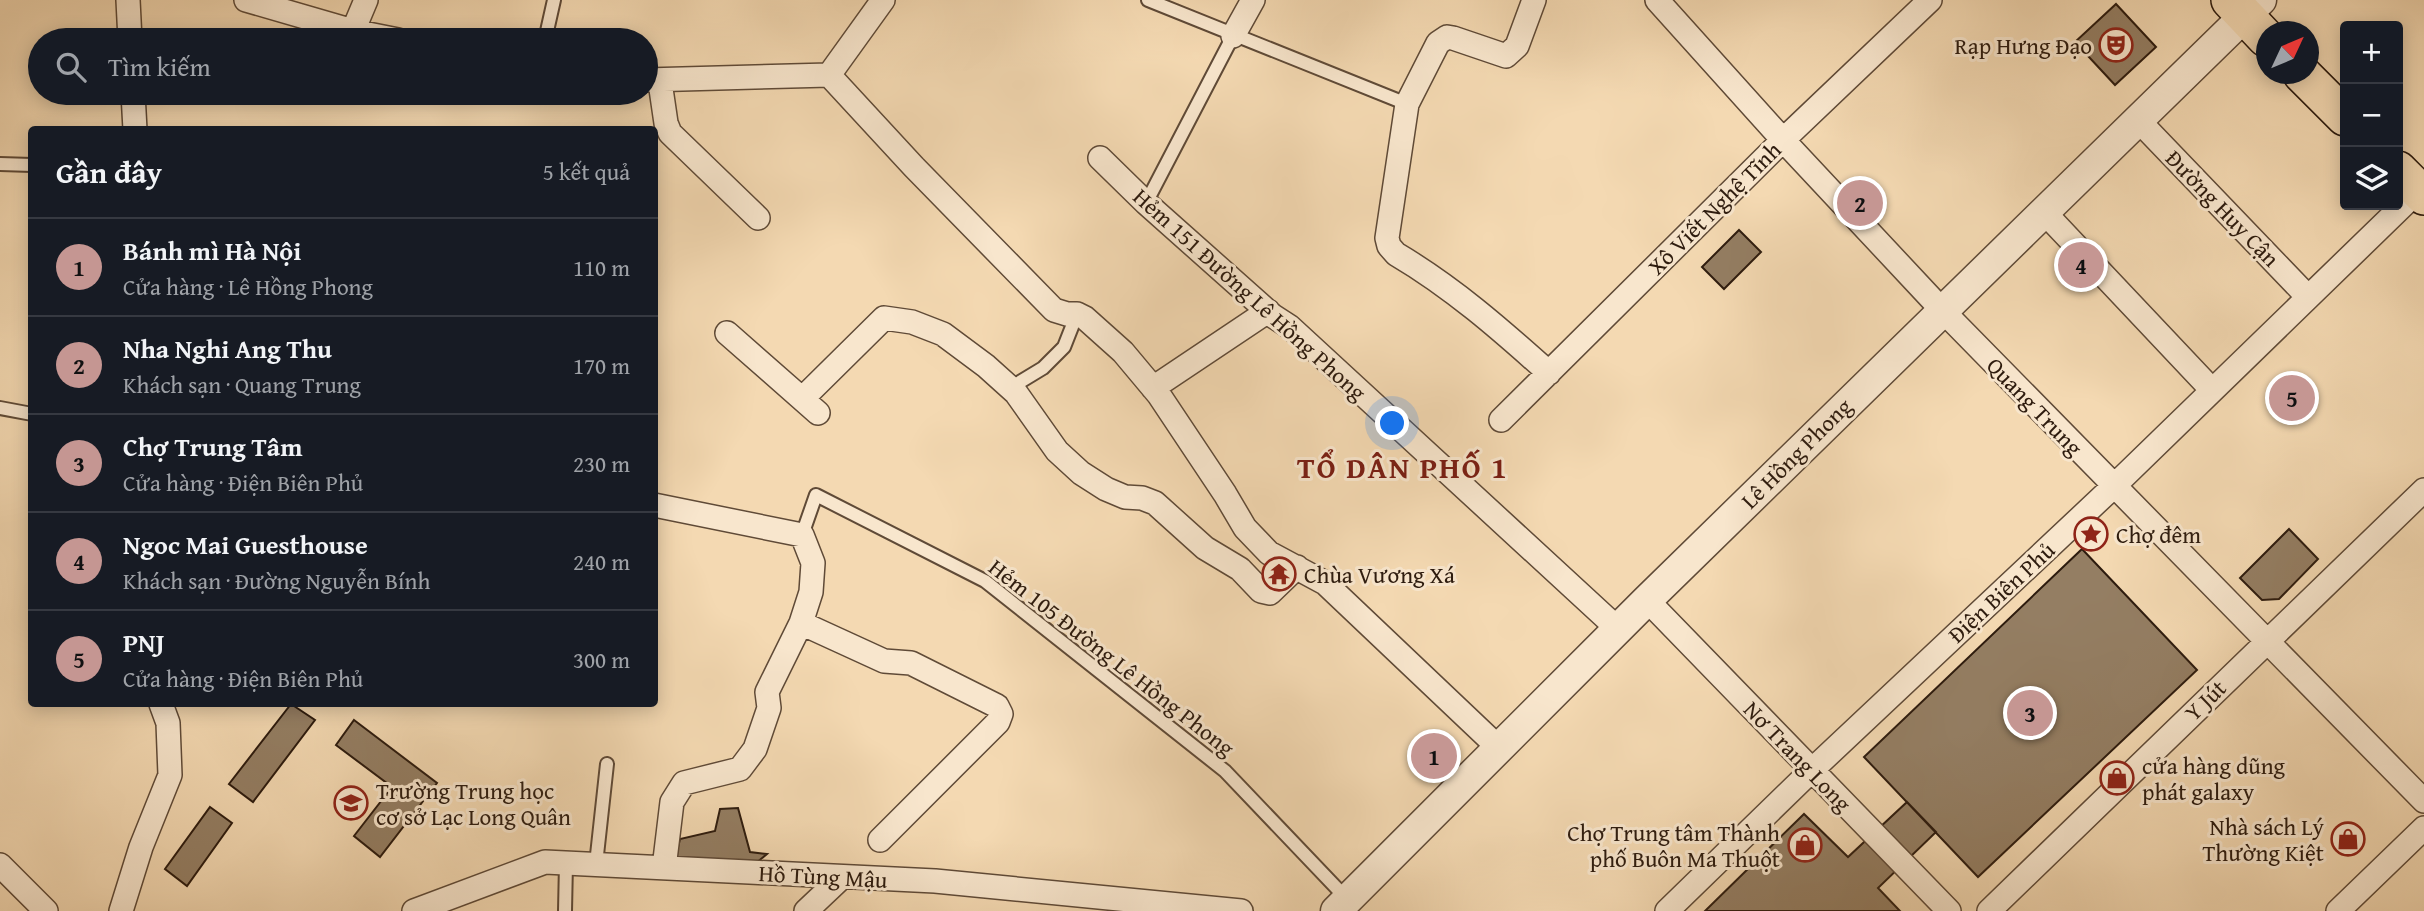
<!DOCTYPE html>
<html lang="vi">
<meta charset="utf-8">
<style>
body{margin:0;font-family:"Gentium Book Plus",serif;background:#20242c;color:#f1f3f6}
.controls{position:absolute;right:21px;top:21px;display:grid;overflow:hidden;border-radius:7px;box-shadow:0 4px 18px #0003}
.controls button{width:63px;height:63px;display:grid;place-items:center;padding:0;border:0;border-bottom:2px solid #363941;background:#171b24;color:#f1f3f6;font:35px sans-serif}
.compass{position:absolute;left:2256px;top:21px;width:63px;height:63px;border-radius:50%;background:#171b24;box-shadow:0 4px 18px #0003;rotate:46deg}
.you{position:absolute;left:1393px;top:424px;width:24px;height:24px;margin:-18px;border:5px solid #fff;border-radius:50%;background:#1a73e8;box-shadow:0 0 0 10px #1a73e833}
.badge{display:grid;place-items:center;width:46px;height:46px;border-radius:50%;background:#c59692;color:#111;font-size:23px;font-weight:700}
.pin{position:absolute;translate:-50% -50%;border:4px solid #fff;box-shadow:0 2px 7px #0006}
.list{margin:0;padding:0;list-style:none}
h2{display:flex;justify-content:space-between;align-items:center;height:91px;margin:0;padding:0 28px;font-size:30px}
h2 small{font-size:23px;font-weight:400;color:#9ea1a6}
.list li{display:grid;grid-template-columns:46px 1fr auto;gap:21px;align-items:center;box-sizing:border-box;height:98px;padding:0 28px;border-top:2px solid #363941}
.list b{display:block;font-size:26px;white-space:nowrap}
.list p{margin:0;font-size:23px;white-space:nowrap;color:#9ea1a6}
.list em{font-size:23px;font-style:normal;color:#9ea1a6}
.icon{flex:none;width:38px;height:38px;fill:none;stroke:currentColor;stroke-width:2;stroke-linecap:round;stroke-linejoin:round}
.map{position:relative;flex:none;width:2424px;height:911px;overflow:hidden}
.search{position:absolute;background:#171b24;box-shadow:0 4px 18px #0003;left:28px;top:28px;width:630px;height:77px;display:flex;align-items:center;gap:18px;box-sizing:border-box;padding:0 24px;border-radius:38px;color:#9ea1a6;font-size:26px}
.panel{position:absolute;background:#171b24;box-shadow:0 4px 18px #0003;left:28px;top:126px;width:630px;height:581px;border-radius:7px}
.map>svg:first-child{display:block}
</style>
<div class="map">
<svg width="2424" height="911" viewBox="0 0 2424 911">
<rect width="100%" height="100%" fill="#f4d9b2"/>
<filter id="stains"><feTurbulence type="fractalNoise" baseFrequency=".00286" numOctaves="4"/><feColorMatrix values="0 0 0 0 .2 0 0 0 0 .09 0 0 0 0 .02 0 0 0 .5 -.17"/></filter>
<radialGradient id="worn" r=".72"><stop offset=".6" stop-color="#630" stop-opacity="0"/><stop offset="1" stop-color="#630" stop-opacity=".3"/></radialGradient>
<path fill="#947e63" stroke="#2d1b0e" stroke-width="2" d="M2116 4 2156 47 2115 85 2075 42Z
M1739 230 1761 252 1724 289 1702 267Z
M2289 529 2318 559 2279 599 2262 600 2240 578Z
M2082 549 2197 670 1978 877 1864 757Z
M291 704 315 720 253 802 229 784Z
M354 720 437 783 380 857 354 836 392 787 336 745Z
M1907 802 1936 832 1878 888 1900 911H1705L1804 814 1848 857Z
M210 807 232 823 187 886 165 869Z
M738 808 750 852 767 854 745 872 675 859 680 839 715 831 720 809Z"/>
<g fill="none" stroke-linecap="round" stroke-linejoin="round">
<defs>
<path id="service" d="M1148 0 1407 104
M545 40 554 0
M0 164 32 165
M1146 203 1233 36
M1010 388 1043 368 1064 347 1077 314
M0 408 32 414
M802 535 816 495 985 581 1225 771 1348 900
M596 864 607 764
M565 911 566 863"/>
<path id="minor" d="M128 0 130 40
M246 0 353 31 398 40
M1534 0 1517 46 1506 56 1453 38 1447 37 1438 43 1407 104 1387 238 1389 246 1396 254C1452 287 1500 329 1549 373
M1657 0 1783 140 1942 310 2424 801
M353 31 366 0
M1233 36 1253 0
M829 75 883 0
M646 80 829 75 914 167 1054 310 1067 314H1077L1085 318 1123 352 1159 395 1225 494 1245 528 1269 553 1325 583 1500 749
M660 82 666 123 670 133 758 218
M133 93 135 130
M2138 120 2308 297
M1100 158 1146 203 1273 316 1290 327 1618 629
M2044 212 2212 390
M727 333 818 413
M1153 388 1268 311
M803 398 884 318 912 322 943 334 986 366 1016 393 1057 451 1081 473 1106 489 1125 497 1142 498 1155 503 1205 548 1240 569 1261 591 1270 593 1297 567
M1501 420 1783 140 1930 0
M654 505 802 535 813 563 811 592 801 623 767 692 769 708 755 749 740 769 684 783 672 802 664 868
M1647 600 1949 911
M801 623 884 661 911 663 997 706 1001 714 998 722 880 840
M0 865 46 911
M121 911 141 847 170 775 168 723 161 704
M414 911 545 862 935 881 1241 911
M806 911 842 877
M1667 911 1812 770 2114 486 2424 185
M1989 911 2424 490
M2338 911 2424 828"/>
<path id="tertiary" d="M1336 911 1647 600 2261 0"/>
<path id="primary" d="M2230 0 2266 38
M2302 74 2345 117
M2398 170 2424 196"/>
</defs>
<use href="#service" stroke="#5f4a37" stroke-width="16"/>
<use href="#minor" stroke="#5f4a37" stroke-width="26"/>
<use href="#tertiary" stroke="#5f4a37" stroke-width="33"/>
<use href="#primary" stroke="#2d1b0e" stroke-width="40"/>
<use href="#service" stroke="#f8e6cd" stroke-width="12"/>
<use href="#minor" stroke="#f8e6cd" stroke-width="23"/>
<use href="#tertiary" stroke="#f8e6cd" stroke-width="30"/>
<use href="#primary" stroke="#f4d9b2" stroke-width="37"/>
</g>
<defs>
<symbol id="theatre-ring" viewBox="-11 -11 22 22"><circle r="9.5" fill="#f8e6cd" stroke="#8f2418" stroke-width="1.5"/><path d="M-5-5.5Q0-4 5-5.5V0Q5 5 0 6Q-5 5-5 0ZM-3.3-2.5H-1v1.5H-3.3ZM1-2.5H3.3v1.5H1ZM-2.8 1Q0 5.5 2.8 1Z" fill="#8f2418"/></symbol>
<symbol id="sight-ring" viewBox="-11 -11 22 22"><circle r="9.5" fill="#f8e6cd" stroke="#8f2418" stroke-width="1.5"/><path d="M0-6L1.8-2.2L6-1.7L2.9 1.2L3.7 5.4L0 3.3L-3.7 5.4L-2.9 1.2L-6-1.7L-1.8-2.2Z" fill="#8f2418"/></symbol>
<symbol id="temple-ring" viewBox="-11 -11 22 22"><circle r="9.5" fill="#f8e6cd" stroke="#8f2418" stroke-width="1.5"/><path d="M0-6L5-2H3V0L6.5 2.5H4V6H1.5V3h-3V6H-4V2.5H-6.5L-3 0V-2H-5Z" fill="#8f2418"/></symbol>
<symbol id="shop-ring" viewBox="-11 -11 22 22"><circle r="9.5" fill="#f8e6cd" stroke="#8f2418" stroke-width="1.5"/><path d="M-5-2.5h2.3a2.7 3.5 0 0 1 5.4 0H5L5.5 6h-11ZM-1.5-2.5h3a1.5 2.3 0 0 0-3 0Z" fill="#8f2418"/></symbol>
<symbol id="school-ring" viewBox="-11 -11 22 22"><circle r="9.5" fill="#f8e6cd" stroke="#8f2418" stroke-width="1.5"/><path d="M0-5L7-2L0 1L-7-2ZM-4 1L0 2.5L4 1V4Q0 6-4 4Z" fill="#8f2418"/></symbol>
</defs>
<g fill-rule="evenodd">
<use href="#theatre-ring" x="2097" y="26" width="38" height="38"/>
<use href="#sight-ring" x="2072" y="515" width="38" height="38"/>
<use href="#temple-ring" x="1260" y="555" width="38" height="38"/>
<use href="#shop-ring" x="2098" y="759" width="38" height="38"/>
<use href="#school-ring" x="332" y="784" width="38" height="38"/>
<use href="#shop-ring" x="2329" y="820" width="38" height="38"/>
<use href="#shop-ring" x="1786" y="826" width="38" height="38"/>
</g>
<g text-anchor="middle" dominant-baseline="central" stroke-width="6" stroke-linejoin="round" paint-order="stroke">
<g font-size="23" fill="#2d1b0e" stroke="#f8e6cd" text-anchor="start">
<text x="2092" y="45" text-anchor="end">Rạp Hưng Đạo</text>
<text x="2116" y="534">Chợ đêm</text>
<text x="1304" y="574">Chùa Vương Xá</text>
<text x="2142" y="765">cửa hàng dũng<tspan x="2142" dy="26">phát galaxy</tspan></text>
<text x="376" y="790">Trường Trung học<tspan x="376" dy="26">cơ sở Lạc Long Quân</tspan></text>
<text x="2324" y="826" text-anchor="end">Nhà sách Lý<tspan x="2324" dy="26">Thường Kiệt</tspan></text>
<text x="1780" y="832" text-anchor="end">Chợ Trung tâm Thành<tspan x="1780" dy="26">phố Buôn Ma Thuột</tspan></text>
</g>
<g font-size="23" fill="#2d1b0e" stroke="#f8e6cd">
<text transform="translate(1714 208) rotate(-45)">Xô Viết Nghệ Tĩnh</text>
<text transform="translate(2223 208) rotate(46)">Đường Huy Cận</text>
<text transform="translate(1250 294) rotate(42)">Hẻm 151 Đường Lê Hồng Phong</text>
<text transform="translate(2035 406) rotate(46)">Quang Trung</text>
<text transform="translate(1796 453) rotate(-45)">Lê Hồng Phong</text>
<text transform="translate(2001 592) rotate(-43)">Điện Biên Phủ</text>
<text transform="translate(1112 657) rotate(38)">Hẻm 105 Đường Lê Hồng Phong</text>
<text transform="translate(2205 700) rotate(-44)">Y Jút</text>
<text transform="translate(1798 756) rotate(46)">Nơ Trang Long</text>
<text transform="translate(823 876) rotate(3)">Hồ Tùng Mậu</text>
</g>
<g font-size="30" font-weight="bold" letter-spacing="2" fill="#7a1f14" stroke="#f8e6cd">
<text x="1403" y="467">TỔ DÂN PHỐ 1</text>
</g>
</g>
<rect width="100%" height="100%" filter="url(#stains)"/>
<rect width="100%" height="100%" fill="url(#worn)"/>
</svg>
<div class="controls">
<button>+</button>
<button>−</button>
<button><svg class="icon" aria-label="layers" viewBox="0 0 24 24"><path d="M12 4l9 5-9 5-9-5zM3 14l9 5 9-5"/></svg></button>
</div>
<svg class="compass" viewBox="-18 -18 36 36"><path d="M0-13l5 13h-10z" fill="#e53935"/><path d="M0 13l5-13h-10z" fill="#9ea1a6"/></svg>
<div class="you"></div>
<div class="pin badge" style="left:1434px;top:756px">1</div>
<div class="pin badge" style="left:1860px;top:203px">2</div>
<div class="pin badge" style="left:2030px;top:713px">3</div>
<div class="pin badge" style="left:2081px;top:265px">4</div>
<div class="pin badge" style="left:2292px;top:398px">5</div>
<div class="search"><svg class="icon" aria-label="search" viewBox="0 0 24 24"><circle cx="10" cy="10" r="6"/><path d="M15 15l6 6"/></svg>Tìm kiếm</div>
<section class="panel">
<h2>Gần đây<small>5 kết quả</small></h2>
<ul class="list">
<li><span class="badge">1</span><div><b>Bánh mì Hà Nội</b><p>Cửa hàng · Lê Hồng Phong</p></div><em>110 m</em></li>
<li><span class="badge">2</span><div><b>Nha Nghi Ang Thu</b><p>Khách sạn · Quang Trung</p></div><em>170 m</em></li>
<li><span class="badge">3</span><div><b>Chợ Trung Tâm</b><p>Cửa hàng · Điện Biên Phủ</p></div><em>230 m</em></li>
<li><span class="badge">4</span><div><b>Ngoc Mai Guesthouse</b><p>Khách sạn · Đường Nguyễn Bính</p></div><em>240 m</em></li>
<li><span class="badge">5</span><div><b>PNJ</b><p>Cửa hàng · Điện Biên Phủ</p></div><em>300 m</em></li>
</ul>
</section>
</div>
